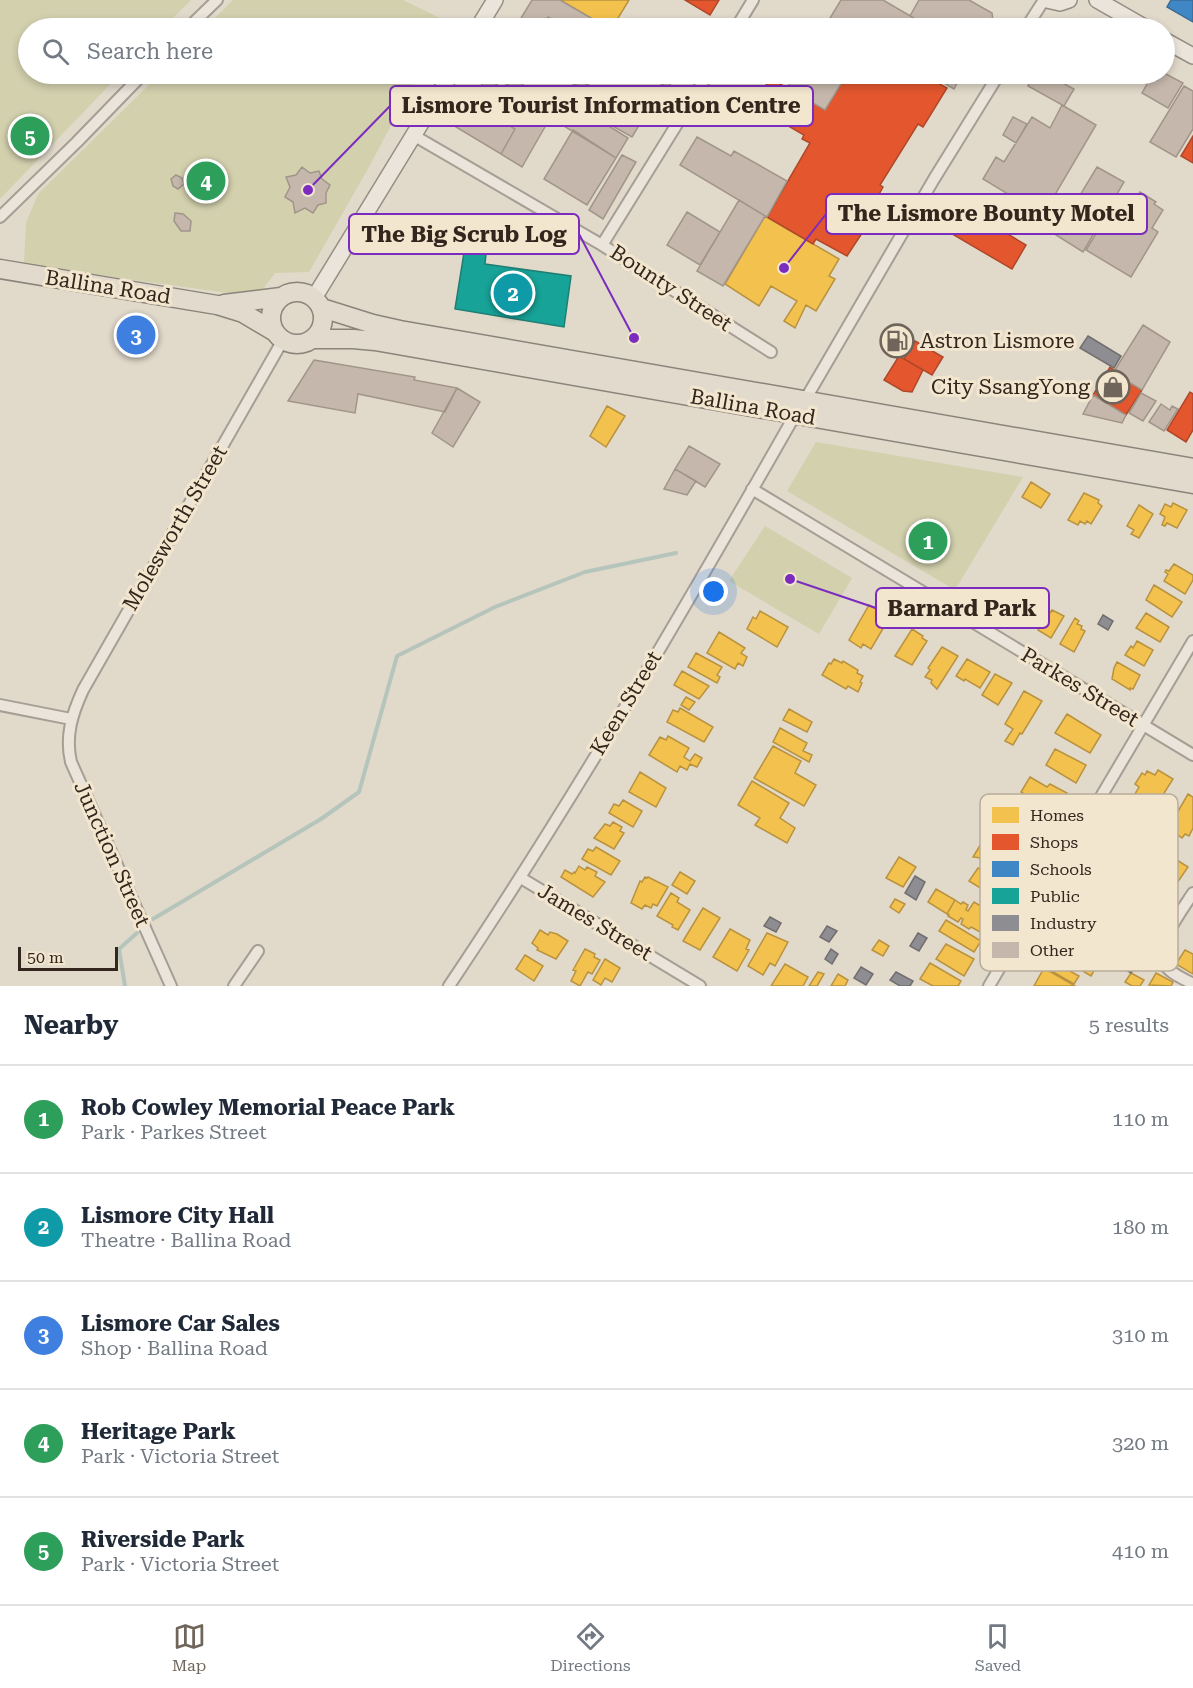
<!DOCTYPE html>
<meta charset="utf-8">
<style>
body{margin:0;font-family:"Roboto Serif",serif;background:#f6f6f7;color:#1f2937}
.scale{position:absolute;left:18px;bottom:15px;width:100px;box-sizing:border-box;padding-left:6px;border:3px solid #33261d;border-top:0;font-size:16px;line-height:21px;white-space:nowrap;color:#33261d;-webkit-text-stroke:4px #f3e6cf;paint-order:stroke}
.you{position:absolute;left:714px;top:592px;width:21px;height:21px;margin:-15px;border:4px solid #fff;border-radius:50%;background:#1a73e8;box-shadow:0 0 0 9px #1a73e833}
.badge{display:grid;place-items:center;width:39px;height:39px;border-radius:50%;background:#70655a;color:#fff;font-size:20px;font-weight:700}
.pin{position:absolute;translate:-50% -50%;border:3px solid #fff;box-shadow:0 2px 6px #0006}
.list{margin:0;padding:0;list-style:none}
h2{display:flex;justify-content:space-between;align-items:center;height:78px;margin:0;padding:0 24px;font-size:26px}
h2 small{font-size:20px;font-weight:400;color:#747a83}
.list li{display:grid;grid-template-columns:39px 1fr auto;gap:18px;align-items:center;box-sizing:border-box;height:108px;padding:0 24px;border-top:2px solid #e0e1e3}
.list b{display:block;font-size:22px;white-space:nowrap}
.list p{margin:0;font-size:20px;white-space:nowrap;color:#747a83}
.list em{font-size:20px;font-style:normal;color:#747a83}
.icon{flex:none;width:33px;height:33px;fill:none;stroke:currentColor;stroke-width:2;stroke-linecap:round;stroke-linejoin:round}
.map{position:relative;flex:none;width:1193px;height:986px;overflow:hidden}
.search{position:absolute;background:#fff;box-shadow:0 3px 9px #0003;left:18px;right:18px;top:18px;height:66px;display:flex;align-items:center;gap:15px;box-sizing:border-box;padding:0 21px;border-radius:33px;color:#747a83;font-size:22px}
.sheet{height:618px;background:#fff}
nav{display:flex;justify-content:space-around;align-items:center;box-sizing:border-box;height:84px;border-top:2px solid #e0e1e3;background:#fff;font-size:16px;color:#747a83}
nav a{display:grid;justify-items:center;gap:3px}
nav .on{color:#70655a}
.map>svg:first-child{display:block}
</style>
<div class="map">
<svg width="1193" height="986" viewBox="0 0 1193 986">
<rect width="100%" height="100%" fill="#e1d9ca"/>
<path fill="#d2d0ad" d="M0 0H191L163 28H28V74H120L0 199Z
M233 0H403L446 21 442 28H205Z
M160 74H418L369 167 309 272 275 273 257 297 24 265 26 223 38 194Z
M816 442 1023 477 955 590 787 491Z
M765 526 852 578 819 634 729 581Z"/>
<path fill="#f2c14e" stroke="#b9923f" stroke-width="1.5" d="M560 0H629L612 28H608Z
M765 216 839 259 829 276 835 279 816 311 806 305 795 328 784 321 797 301 771 286 759 306 725 284Z
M607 406 625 416 606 447 590 436Z
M1031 482 1050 494 1041 508 1022 497Z
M1084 493 1099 500 1098 503 1102 506 1091 524 1087 521 1085 524 1080 521 1078 525 1068 520Z
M1173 503 1187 510 1177 528 1167 523 1165 526 1162 525 1165 517 1160 514 1165 504 1171 507Z
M1139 505 1153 514 1139 538 1131 534 1134 530 1127 526Z
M1174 564 1193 575V580L1185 594 1164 581 1168 574 1165 572 1166 570 1169 571Z
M1154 585 1182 602 1172 617 1146 600Z
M869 605 879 611 877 614 888 620 871 649 863 644 861 648 849 640Z
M1052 610 1064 616 1051 638 1038 630Z
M760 611 788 627 777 647 747 629 753 617 756 619Z
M1146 613 1169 627 1160 642 1136 628Z
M1075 618 1079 621 1077 624 1082 626 1081 629 1085 631 1074 652 1060 644Z
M912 629 923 636 922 638 927 641 912 665 895 656Z
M719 632 745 648 741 653 747 657 743 666 738 663 735 669 707 653Z
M1137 641 1153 650 1144 666 1125 655 1131 646 1133 648Z
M942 647 958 656 937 689 931 683 932 680 925 677 930 670 928 668Z
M696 653 722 667 717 675 720 677 717 683 688 667Z
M834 659 842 663 843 661 858 670 857 673 863 676 860 682 862 683 858 692 848 686 846 689 822 675 829 663 831 664Z
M967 659 990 672 980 688 965 679 964 681 956 676Z
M1117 662 1140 675 1133 689 1130 688V690L1112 679 1114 668Z
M682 671 709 686 699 699 674 685Z
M995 674 1012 683 998 705 982 695Z
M1024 691 1042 701 1022 734 1020 733 1013 745 1005 741 1013 729 1005 724Z
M686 697 695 702 689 710 681 705Z
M680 708 713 727 704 742 667 722 673 710 678 712Z
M789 709 812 722 807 732 783 720Z
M1067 714 1101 735 1090 753 1055 733Z
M780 728 807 743 803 751 812 755 809 762 773 742Z
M668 736 689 748 684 757 690 761 695 754 702 758 697 767 690 764 687 770 680 766 677 772 649 755 660 737 666 740Z
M773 746 801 761 795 773 816 785 804 806 754 778Z
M1055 749 1086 765 1076 783 1046 765Z
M1158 770 1173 779 1156 806 1135 794 1139 787 1135 784 1142 773 1145 775 1147 771 1155 775Z
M640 772 666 788 656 807 629 792Z
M1030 777 1047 787 1050 784 1067 793 1056 811 1051 809 1050 811 1021 792Z
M752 781 789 803 780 818 795 828 787 843 755 825 760 818 738 805Z
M1188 794 1193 797V828L1189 836 1185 834 1182 838 1175 833 1174 827 1170 825Z
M623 800 642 811 633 827 609 813 614 804 619 806Z
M613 822 622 827 620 831 624 833 614 849 594 838 605 824 610 826Z
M987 834 1025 856 1012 878 980 859 981 858 973 857Z
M596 847 620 861 611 875 582 859 588 849 593 851Z
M1166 853 1188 867 1175 886 1157 874 1161 868 1158 866Z
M899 857 916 867 903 887 886 878Z
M579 866 585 870 587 867 597 872 595 876 605 882 593 897 561 877 565 870 572 874 574 872 575 873Z
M978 868 1005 884 995 897 969 881Z
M680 872 695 881 687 894 672 885Z
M645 877 647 878 648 877 668 887 657 906 653 904 651 908 645 905 642 909 631 903 640 881 642 882Z
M936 889 955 900 947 914 928 902Z
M671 893 679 898 677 902 690 910 678 930 672 927 673 925 657 916Z
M895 899 905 904 899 913 890 907Z
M955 900 961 904 963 902 968 905 966 910 968 911 974 902 986 909 984 911 993 915 982 933 971 927 969 929 961 924 963 919 961 918 958 922 948 916 949 915 947 914Z
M703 908 720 918 700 950 683 941Z
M946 920 981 941 974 952 939 931Z
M1063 927 1098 947 1091 960 1098 964 1091 976 1049 951Z
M730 929 750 940 746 949 749 950 737 971 713 957Z
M540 930 548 935 550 932 557 934 568 941 556 959 537 950 538 948 532 943Z
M767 933 788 942 775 966 770 963 763 975 748 966Z
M879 940 889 946 883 956 872 950Z
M946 944 974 959 964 976 936 959Z
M585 949 595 954 594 957 600 960 592 974 588 972 580 986 571 981 576 971 573 970Z
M1185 950 1193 954V974L1176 964Z
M525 955 543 966 534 981 516 969Z
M605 959 620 968 612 982 605 978 601 985 593 980Z
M930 963 961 981 958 986H933L920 979Z
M785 964 808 977 803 986H771Z
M1057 964 1079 976 1074 984 1053 972Z
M1044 968 1075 986H1034Z
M818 972 824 974 817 986H809Z
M1131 973 1144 980 1140 986H1132L1125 982Z
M1156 973 1173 982 1171 986 1149 985Z
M838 974 848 980 845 986H831Z"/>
<path fill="#e4572e" stroke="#af4829" stroke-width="1.5" d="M685 0H719L710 15Z
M847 74H922L947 88 923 127 918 124 880 185 883 187 868 214 872 218 847 256 816 239 813 244 767 217 810 143 802 139 804 135 754 106 770 78 825 110Z
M1193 136V163L1181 156Z
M957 204 1026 245 1012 269 942 228Z
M915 341 943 357 932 375 904 359Z
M899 356 923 370 912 392 903 391 884 380Z
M1110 367 1115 371 1113 373 1142 390 1126 415 1093 395Z
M1190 392 1193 394V430L1186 442 1167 430Z"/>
<path fill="#3f88c5" stroke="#3b6b93" stroke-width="1.5" d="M1171 0H1193V22L1167 7Z"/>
<path fill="#17a398" stroke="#1f7e73" stroke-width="1.5" d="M466 240 487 244 485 264 571 276 564 327 455 309Z"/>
<path fill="#8d8d92" stroke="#726e6f" stroke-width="1.5" d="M1088 336 1121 356 1114 368 1080 348Z
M1103 615 1113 621 1108 630 1098 624Z
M915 876 925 882 916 900 905 893Z
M770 917 781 923 776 932 764 926Z
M827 926 837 931 829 942 820 937Z
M918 933 927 938 919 951 910 946Z
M831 949 838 954 832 964 825 959Z
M1122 953 1138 962 1131 973 1116 964Z
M861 967 873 974 866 985 854 978Z
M896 972 913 981 910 986H900L890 980Z"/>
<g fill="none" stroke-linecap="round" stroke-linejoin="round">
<path stroke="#b6c5bb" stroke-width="4" d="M153 919 321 819 359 792 397 656 495 607 585 572 676 553
M125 986 119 949 137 933"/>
</g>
<path fill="#c5b7ab" stroke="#a1958a" stroke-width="1.5" d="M532 0H560L608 28H568L548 17 541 28H528L518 23Z
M841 0H883L931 28H824Z
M919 0H969L992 13 993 21 988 28H931L910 16Z
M1164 73 1183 83 1168 108 1142 93 1151 77 1157 80 1160 74Z
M490 74H522L528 76 519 91 490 75Z
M644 74H676L668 88Z
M796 74H847L825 110 787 88Z
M928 74H962L954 89Z
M1035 74H1046L1074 89 1064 106 1028 86Z
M486 78 550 118 522 167 501 154 515 129 471 103Z
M583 82 644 117 632 137 570 102 568 97 570 88 573 85Z
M1184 86 1193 91V129L1176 157 1150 142Z
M553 91 628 138 616 158 541 112Z
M471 103 515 129 501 154 456 127Z
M1062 105 1096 125 1043 215 1032 209 1030 213 1016 204 1018 200 983 179 996 157 1004 162 1032 117 1050 128Z
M1013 117 1027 124 1016 143 1003 135Z
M573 130 616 158 587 205 544 179Z
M697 137 731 156 734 151 787 181 767 217 680 165Z
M622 155 636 162 603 219 589 210Z
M302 167 310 173 319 171 322 179 330 185 326 193V203L318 205 313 213 305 208 295 213 293 202 285 197 290 187 286 177 296 175Z
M1097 167 1124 182 1083 252 1056 235Z
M176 175 182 178 184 184 178 189 173 186 171 179Z
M1140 192 1156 202 1154 204 1163 210 1152 228 1158 232 1131 277 1086 250 1114 204 1127 212Z
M739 200 765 216 723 286 697 271Z
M687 212 720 232 700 265 667 245Z
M175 213 183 214 191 221 190 231H181L174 221Z
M1143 325 1170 342 1142 390 1113 373Z
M314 360 415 377 414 380 457 388 445 412 358 394 355 413 288 401Z
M457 388 480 402 453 447 432 433Z
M1141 393 1156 401 1143 421 1129 413Z
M1093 395 1126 415 1122 423 1083 414Z
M1161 404 1170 410 1172 406 1178 409 1164 431 1149 422Z
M689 446 720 464 705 487 675 469Z
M675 469 696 481 687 495 664 489Z"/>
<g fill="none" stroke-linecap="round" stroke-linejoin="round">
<defs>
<path id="street" d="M188 28 217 0
M736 28 753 0
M1026 28 1044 0
M413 135 602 245 771 352
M0 217 77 142 143 74
M602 245 708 74
M805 400 934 179 999 74
M752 489 1193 755
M0 705 71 719
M521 878 700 986
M1193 893C1183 909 1153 947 1165 965 1171 974 1184 979 1193 984
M171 986 71 762C65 736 72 714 83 690L283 340
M234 986 258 951
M449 986C573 801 685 608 795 415
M989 986 1193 641"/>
<path id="secondary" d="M1047 0 1060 3 1069 0
M1097 0 1146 28
M478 28 495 0
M1164 40 1193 56
M314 298 451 74"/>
<path id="primary" d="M0 269 217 305 243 313 275 332
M271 318a26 26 0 1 1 52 0a26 26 0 1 1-52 0Z
M224 304 281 297
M322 308 373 324 400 330 1193 468
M313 339H353L375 341 1193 484"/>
</defs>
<use href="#street" stroke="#a69e94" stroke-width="14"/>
<use href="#secondary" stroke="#968e83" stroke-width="18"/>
<use href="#primary" stroke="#8b847a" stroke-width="21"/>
<use href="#street" stroke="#eae4db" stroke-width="10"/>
<use href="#secondary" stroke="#eae4db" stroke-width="15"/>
<use href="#primary" stroke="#e1dacd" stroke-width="18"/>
</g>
<defs>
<symbol id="fuel-ring" viewBox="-11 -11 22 22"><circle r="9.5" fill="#f3e6cf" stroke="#70655a" stroke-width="1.5"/><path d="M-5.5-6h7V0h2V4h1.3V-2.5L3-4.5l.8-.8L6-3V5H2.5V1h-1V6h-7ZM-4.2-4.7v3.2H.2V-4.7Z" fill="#70655a"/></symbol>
<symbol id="shop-ring" viewBox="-11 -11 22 22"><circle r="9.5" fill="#f3e6cf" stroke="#70655a" stroke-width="1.5"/><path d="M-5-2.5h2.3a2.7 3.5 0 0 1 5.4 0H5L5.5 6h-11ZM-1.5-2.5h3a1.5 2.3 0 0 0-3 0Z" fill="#70655a"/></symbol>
</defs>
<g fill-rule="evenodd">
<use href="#fuel-ring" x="878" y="322" width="38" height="38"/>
<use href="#shop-ring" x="1094" y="368" width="38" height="38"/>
</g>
<g text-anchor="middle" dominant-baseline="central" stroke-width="6" stroke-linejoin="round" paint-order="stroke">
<g font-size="21" fill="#33261d" stroke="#f3e6cf">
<text transform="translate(108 287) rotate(9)">Ballina Road</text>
<text transform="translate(671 288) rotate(33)">Bounty Street</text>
<text transform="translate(753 407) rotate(10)">Ballina Road</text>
<text transform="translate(175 528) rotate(-60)">Molesworth Street</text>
<text transform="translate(1080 687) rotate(31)">Parkes Street</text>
<text transform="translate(626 703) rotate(-59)">Keen Street</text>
<text transform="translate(112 854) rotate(66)">Junction Street</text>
<text transform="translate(595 922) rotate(31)">James Street</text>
</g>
<g font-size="21" fill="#33261d" stroke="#f3e6cf" text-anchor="start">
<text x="920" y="341">Astron Lismore</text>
<text x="1090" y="387" text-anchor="end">City SsangYong</text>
</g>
</g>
<rect x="980" y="794" width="198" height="177" rx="9" fill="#f3e6cf" stroke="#b9ac9a" stroke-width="1.5"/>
<rect x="992" y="807" width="27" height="16" fill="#f2c14e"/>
<rect x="992" y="834" width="27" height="16" fill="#e4572e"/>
<rect x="992" y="861" width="27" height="16" fill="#3f88c5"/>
<rect x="992" y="888" width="27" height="16" fill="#17a398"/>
<rect x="992" y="915" width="27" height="16" fill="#8d8d92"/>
<rect x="992" y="942" width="27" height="16" fill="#c5b7ab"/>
<g font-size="16" fill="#33261d">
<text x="1030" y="821">Homes</text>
<text x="1030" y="848">Shops</text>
<text x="1030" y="875">Schools</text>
<text x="1030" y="902">Public</text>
<text x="1030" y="929">Industry</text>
<text x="1030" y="956">Other</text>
</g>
<path fill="none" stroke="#7b2cbf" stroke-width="2" d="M308 190L390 106M784 268L826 214M634 338L579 234M790 579L876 608"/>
<g fill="#7b2cbf" stroke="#f3e6cf" stroke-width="2">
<circle cx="308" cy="190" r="6"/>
<circle cx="784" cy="268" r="6"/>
<circle cx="634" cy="338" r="6"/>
<circle cx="790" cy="579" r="6"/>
</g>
<g fill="#f3e6cf" stroke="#7b2cbf" stroke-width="2">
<rect x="390" y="86" width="423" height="40" rx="6"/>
<rect x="826" y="194" width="321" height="40" rx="6"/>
<rect x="349" y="214" width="230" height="40" rx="6"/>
<rect x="876" y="588" width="173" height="40" rx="6"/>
</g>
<g font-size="22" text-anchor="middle" font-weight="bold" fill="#33261d">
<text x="601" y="113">Lismore Tourist Information Centre</text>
<text x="986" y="221">The Lismore Bounty Motel</text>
<text x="464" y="242">The Big Scrub Log</text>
<text x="962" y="616">Barnard Park</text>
</g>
</svg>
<div class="scale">50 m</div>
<div class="you"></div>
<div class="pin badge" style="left:928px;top:541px;background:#2e9e5b">1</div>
<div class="pin badge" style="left:513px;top:293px;background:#0f9aa8">2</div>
<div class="pin badge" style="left:136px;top:335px;background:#3f7fe0">3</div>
<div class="pin badge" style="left:206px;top:181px;background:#2e9e5b">4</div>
<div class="pin badge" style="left:30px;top:136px;background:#2e9e5b">5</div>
<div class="search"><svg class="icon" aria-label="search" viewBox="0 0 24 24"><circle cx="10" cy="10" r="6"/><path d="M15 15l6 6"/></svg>Search here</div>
</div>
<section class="sheet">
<h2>Nearby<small>5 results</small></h2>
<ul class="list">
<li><span class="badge" style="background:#2e9e5b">1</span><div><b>Rob Cowley Memorial Peace Park</b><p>Park · Parkes Street</p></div><em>110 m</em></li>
<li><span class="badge" style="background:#0f9aa8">2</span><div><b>Lismore City Hall</b><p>Theatre · Ballina Road</p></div><em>180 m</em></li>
<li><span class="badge" style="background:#3f7fe0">3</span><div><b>Lismore Car Sales</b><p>Shop · Ballina Road</p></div><em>310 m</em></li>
<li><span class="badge" style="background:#2e9e5b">4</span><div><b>Heritage Park</b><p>Park · Victoria Street</p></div><em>320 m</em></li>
<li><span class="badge" style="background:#2e9e5b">5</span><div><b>Riverside Park</b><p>Park · Victoria Street</p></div><em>410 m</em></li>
</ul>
</section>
<nav>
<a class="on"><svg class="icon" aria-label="map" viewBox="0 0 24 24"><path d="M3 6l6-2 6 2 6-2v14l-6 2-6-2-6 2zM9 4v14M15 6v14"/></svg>Map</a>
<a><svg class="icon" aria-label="directions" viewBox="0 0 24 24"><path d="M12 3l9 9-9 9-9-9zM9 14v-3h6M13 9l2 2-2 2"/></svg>Directions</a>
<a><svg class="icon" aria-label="saved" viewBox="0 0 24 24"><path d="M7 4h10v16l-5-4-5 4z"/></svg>Saved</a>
</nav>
